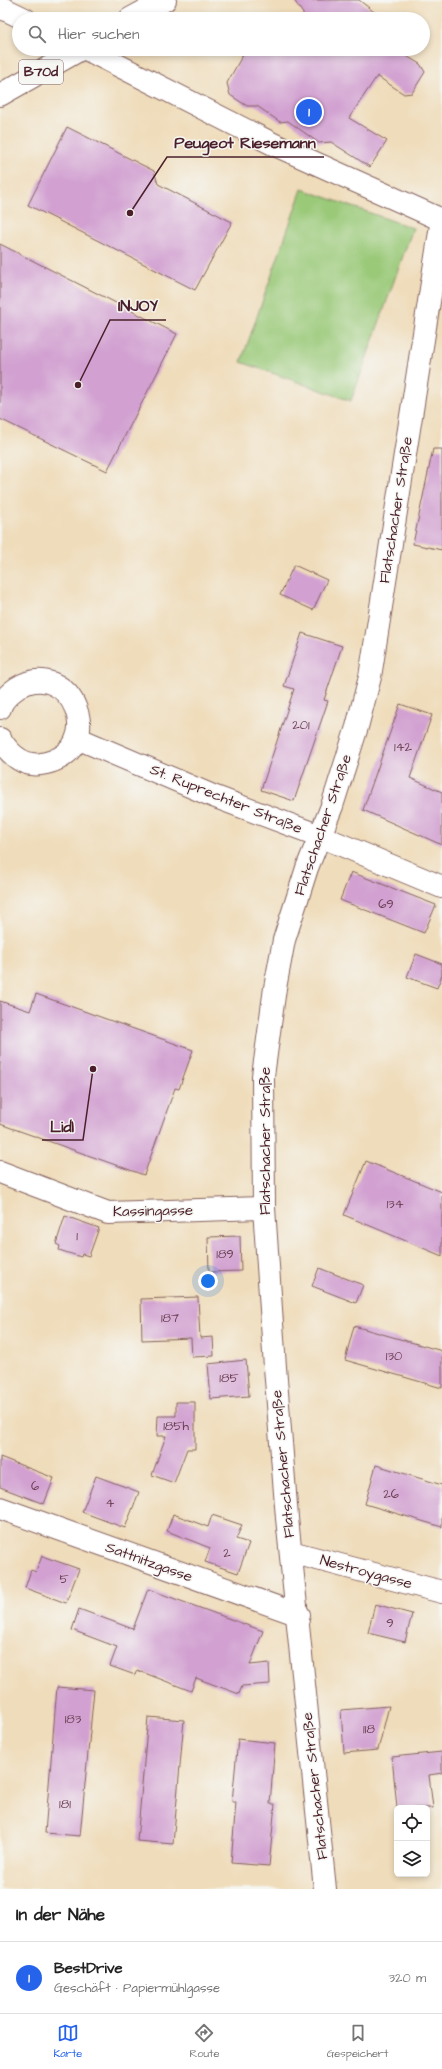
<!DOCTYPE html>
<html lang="de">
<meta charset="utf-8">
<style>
body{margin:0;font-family:"Architects Daughter",sans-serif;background:#f2f2f2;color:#222}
.controls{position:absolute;right:12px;bottom:12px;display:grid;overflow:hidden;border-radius:6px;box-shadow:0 2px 6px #0003}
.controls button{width:36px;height:36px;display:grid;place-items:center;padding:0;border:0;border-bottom:1px solid #e0e0e0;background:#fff;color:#222;font:20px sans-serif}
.you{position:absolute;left:208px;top:1281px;width:14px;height:14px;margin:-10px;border:3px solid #fff;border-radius:50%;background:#1a73e8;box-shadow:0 0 0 6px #1a73e833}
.badge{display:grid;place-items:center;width:26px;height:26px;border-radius:50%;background:#2563eb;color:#fff;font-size:13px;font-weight:700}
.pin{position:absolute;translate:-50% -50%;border:2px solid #fff;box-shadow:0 1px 4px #0006}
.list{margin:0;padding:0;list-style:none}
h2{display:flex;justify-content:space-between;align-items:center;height:52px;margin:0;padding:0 16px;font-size:17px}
h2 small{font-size:13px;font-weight:400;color:#767676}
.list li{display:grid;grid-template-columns:26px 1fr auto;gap:12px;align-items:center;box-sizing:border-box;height:72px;padding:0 16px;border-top:1px solid #e0e0e0}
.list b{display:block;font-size:15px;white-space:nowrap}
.list p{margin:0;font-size:13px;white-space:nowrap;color:#767676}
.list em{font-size:13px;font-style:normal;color:#767676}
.icon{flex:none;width:22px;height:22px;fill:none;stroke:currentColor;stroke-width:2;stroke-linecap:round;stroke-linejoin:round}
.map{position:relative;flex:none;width:442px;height:1889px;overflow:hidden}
.search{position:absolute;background:#fff;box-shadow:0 2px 6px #0003;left:12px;right:12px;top:12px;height:44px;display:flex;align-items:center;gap:10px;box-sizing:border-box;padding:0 14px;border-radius:22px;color:#767676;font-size:15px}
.sheet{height:124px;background:#fff}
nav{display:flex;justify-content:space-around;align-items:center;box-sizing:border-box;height:56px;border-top:1px solid #e0e0e0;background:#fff;font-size:11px;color:#767676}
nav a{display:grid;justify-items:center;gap:2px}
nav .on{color:#2563eb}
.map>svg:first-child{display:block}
</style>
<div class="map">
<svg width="442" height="1889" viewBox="0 0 442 1889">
<rect width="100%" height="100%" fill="#f6f6f2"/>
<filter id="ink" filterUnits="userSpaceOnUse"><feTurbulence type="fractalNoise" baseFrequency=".025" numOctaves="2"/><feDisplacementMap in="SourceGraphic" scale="8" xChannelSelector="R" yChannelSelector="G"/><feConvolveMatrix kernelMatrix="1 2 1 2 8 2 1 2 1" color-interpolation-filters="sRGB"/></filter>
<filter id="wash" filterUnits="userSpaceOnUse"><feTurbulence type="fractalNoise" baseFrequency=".012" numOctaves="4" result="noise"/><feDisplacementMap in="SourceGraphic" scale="16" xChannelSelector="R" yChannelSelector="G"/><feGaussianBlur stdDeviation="0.9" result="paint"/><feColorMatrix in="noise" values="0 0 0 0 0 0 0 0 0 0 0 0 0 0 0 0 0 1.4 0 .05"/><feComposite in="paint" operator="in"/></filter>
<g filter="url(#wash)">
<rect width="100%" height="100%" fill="#efdcba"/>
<path fill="#9ac978" stroke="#727452" d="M302 189 413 228 351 401 241 362Z"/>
<g id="blocks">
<path fill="#d2a1d1" d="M294 0H359L383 19H301L304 15Z
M246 49H404L403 54 420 64 425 72 412 93 404 94 377 76 349 118 387 141 370 167 331 142 319 143 288 121 280 122 257 106H247L230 95 227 83Z
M67 127 154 171 158 184 232 222 195 290 28 205Z
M0 244 177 334 107 471 0 419Z
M433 449H442V550L413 544Z
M294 565 327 580 313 610 280 595Z
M302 633 342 646 324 700 328 701 294 801 261 790 294 689 284 686Z
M400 704 432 715 410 778 442 792V845L363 810Z
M351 872 436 905 424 933 340 900Z
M416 954 442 964V975L437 988 407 977Z
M36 994 193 1050 179 1089 175 1088 144 1175 0 1124V1001L30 1011Z
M366 1161 442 1192V1256L344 1215Z
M65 1216 99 1228 89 1256 82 1254 81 1257 59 1250 60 1246 56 1244Z
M240 1236 241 1271 209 1272 208 1237Z
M319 1268 363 1285 356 1303 312 1286Z
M198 1297 200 1338 213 1337 214 1356 192 1357 191 1338 142 1340 141 1299Z
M354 1326 442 1351V1388L345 1360Z
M246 1360 249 1396 211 1399 208 1364Z
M176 1402H195V1449H187L174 1483 152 1475 166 1436H157L158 1416H176Z
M0 1457 54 1478 44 1504 0 1487Z
M376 1465 442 1485V1527L365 1504Z
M96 1476 139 1492 125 1528 82 1512Z
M173 1514 208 1527 212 1515 242 1525 236 1539 249 1543 238 1573 205 1562 210 1548 167 1531Z
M42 1556 79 1569 66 1603 25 1588 31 1570 36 1572Z
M148 1589 263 1631 250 1665 269 1663 270 1684 242 1686 239 1694 196 1678 191 1691 137 1670 135 1675 110 1666 117 1647 72 1630 79 1609 133 1629Z
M375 1604 412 1614 405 1642 368 1633Z
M57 1687 94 1690 80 1836 45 1833Z
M389 1706 378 1750 344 1753 341 1710Z
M148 1717 184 1720 173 1844 137 1841Z
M238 1739 275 1743 270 1804H275L269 1866 231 1863 236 1802H232Z
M442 1752V1773L429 1775 433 1808H397L392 1757Z"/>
</g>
</g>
<g filter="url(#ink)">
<use href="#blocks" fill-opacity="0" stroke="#84615d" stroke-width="1"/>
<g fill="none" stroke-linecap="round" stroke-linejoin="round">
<defs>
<path id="street" d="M0 7 25 19
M86 49 275 145 442 220
M0 1172 108 1213 264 1208
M0 1508 299 1615
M291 1552 442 1592"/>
<path id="secondary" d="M0 708C2 700 10 693 17 688 70 654 113 752 41 764 22 767 9 753 0 739
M77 738 213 796 320 836 442 887
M325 1889 287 1518 275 1367 264 1208 263 1076 275 988 284 940 307 868 332 806 357 727 370 677 442 219"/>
<path id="primary" d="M130 19 165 0
M0 95 81 49"/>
</defs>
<use href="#street" stroke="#84615d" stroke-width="24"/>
<use href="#secondary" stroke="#84615d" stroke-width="24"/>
<use href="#primary" stroke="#84615d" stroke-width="24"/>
<use href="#street" stroke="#fff" stroke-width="22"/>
<use href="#secondary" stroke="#fff" stroke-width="22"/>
<use href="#primary" stroke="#fff" stroke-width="22"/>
</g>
</g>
<g text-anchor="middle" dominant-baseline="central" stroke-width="3" stroke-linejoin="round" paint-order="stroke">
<g font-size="13" fill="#6c4054">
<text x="301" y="725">201</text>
<text x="403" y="747">142</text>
<text x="386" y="904">69</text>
<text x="395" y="1204">134</text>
<text x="77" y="1236">1</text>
<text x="225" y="1254">189</text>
<text x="170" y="1318">187</text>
<text x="394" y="1356">130</text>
<text x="229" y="1378">185</text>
<text x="176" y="1426">185h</text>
<text x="35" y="1486">6</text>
<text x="391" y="1494">26</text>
<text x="110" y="1503">4</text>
<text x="227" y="1553">2</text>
<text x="64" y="1579">5</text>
<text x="390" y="1623">9</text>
<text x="73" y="1719">183</text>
<text x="369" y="1729">118</text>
<text x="65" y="1804">181</text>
</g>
<rect fill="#f6f6f2" stroke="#7e6067" stroke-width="1" x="19" y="60" width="44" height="24" rx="3"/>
<g font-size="14" font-weight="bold" fill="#4a1f2b">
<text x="41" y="72">B70d</text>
</g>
<g font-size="15" fill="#4a1f2b" stroke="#f6f6f2">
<text transform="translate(396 510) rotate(-81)">Flatschacher Straße</text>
<text transform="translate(226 799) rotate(22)">St. Ruprechter Straße</text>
<text transform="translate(323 825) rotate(-71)">Flatschacher Straße</text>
<text transform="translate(265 1141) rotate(-90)">Flatschacher Straße</text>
<text transform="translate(153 1211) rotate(-1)">Kassingasse</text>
<text transform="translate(283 1464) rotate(-95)">Flatschacher Straße</text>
<text transform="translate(149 1562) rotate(20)">Sattnitzgasse</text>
<text transform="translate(366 1572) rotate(15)">Nestroygasse</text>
<text transform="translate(315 1786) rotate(-96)">Flatschacher Straße</text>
</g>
</g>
<path fill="none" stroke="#4a1f2b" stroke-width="1.5" d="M130 213L167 157H324M78 385L110 320H166M93 1069L83 1140H42"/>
<g fill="#4a1f2b" stroke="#f6f6f2" stroke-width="1.5">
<circle cx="130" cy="213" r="4"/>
<circle cx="78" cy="385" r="4"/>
<circle cx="93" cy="1069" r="4"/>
</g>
<g font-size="16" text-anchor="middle" font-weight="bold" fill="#4a1f2b" stroke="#f6f6f2" stroke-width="3" stroke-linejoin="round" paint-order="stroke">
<text x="245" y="148">Peugeot Riesemann</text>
<text x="138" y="311">INJOY</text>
<text x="62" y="1132">Lidl</text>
</g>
</svg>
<div class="controls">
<button><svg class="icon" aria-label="locate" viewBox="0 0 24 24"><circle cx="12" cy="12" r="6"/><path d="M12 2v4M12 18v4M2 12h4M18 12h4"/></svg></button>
<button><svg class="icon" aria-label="layers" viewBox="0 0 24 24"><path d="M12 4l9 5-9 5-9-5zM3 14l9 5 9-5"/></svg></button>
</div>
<div class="you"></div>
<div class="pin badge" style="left:309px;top:112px">1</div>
<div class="search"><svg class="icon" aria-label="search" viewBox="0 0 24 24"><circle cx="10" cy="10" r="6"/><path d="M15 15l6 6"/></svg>Hier suchen</div>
</div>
<section class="sheet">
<h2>In der Nähe<small></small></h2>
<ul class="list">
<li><span class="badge">1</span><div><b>BestDrive</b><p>Geschäft · Papiermühlgasse</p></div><em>320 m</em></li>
</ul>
</section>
<nav>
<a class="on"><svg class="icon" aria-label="map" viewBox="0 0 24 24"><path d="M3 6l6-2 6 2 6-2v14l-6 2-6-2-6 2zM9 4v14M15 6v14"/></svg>Karte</a>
<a><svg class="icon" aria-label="directions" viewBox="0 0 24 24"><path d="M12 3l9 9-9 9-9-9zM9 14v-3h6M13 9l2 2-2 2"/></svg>Route</a>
<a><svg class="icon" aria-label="saved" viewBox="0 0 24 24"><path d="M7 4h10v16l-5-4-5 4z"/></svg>Gespeichert</a>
</nav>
